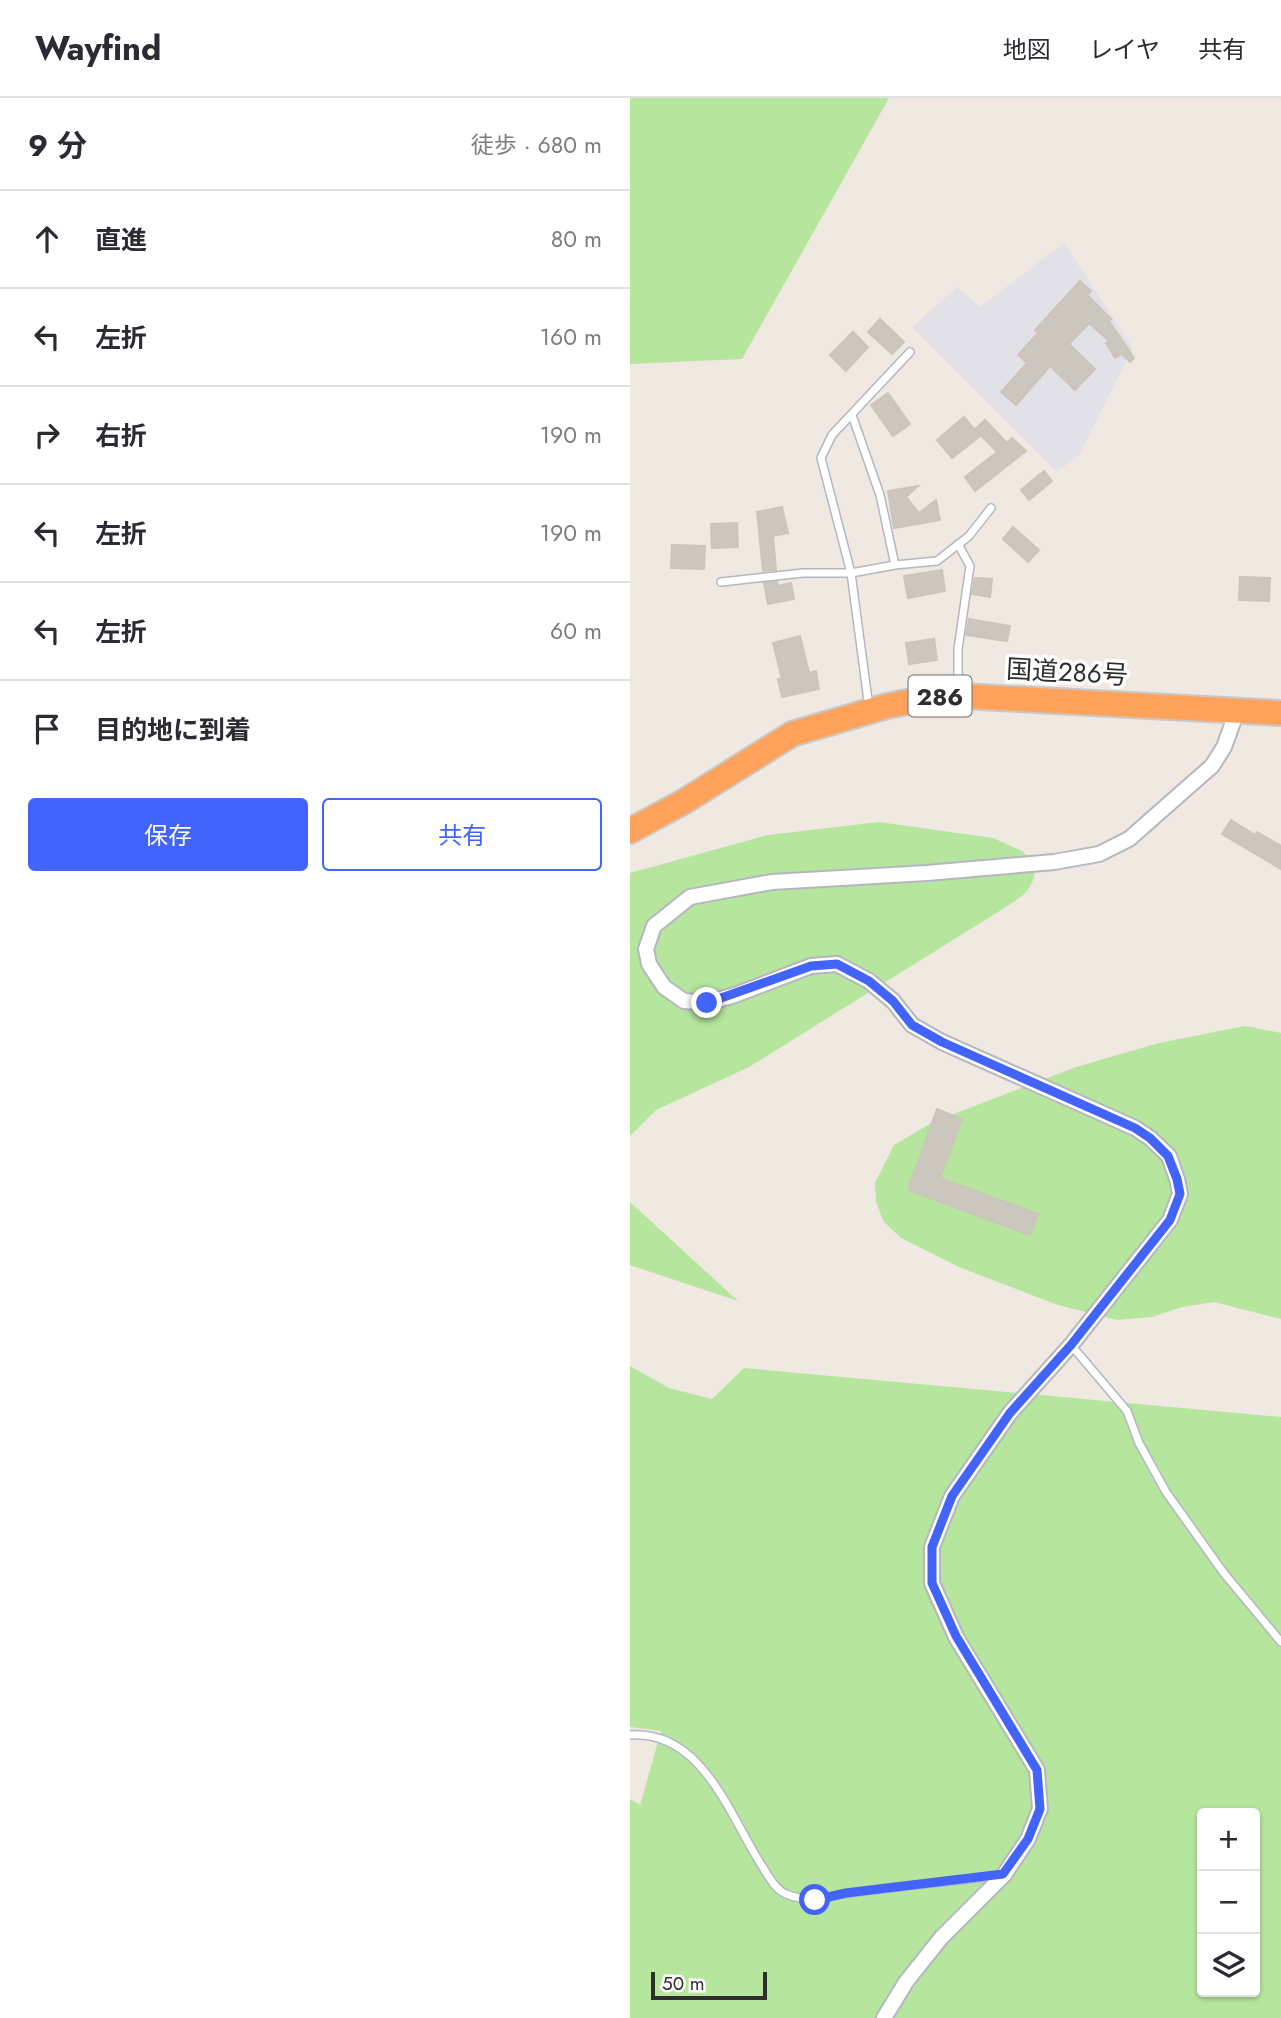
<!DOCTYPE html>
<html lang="ja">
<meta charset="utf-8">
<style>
body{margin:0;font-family:Jost,"Noto Sans JP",sans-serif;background:#f7f7f7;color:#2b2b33}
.controls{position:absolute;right:21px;bottom:21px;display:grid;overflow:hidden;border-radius:7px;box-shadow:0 2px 5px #0004}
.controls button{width:63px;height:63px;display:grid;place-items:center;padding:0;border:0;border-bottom:2px solid #e1e1e2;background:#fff;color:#2b2b33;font:35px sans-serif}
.scale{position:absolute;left:21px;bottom:18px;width:116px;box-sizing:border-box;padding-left:7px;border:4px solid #2e2e2e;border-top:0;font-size:19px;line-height:24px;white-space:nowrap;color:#2e2e2e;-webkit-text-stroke:5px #fff;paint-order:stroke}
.stop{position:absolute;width:21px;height:21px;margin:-16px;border:5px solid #4264fb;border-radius:50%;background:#fff}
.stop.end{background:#4264fb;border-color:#fff;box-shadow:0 2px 7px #0008}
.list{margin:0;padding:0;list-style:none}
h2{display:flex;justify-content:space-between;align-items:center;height:91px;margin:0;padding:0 28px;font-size:30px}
h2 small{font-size:23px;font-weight:400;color:#7c7c81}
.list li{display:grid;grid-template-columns:46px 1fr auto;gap:21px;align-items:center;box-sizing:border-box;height:98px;padding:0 28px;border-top:2px solid #e1e1e2}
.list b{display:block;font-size:26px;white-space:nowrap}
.list em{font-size:23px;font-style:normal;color:#7c7c81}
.actions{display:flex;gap:14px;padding:21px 28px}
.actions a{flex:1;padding:16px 0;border:2px solid #4264fb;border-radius:7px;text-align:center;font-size:24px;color:#4264fb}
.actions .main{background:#4264fb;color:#fff}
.icon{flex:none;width:38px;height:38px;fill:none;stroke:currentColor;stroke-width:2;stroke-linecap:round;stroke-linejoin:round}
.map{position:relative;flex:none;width:651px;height:1920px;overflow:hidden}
header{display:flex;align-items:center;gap:42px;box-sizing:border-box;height:98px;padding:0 35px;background:#fff;border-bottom:2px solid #e1e1e2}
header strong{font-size:33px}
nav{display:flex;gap:38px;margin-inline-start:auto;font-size:24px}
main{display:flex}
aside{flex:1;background:#fff}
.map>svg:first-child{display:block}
</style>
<header>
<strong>Wayfind</strong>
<nav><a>地図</a><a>レイヤ</a><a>共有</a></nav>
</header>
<main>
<aside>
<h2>9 分<small>徒歩 · 680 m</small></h2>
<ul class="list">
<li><svg class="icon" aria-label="ahead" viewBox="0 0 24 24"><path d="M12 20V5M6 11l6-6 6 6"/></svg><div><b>直進</b></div><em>80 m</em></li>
<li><svg class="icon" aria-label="left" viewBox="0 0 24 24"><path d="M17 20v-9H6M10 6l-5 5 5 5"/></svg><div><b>左折</b></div><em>160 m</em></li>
<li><svg class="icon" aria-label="right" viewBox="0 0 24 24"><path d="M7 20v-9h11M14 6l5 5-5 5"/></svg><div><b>右折</b></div><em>190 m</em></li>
<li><svg class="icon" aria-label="left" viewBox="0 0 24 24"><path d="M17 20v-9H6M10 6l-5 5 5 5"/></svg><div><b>左折</b></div><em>190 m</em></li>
<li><svg class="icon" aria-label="left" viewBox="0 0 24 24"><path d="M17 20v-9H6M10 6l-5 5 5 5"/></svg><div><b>左折</b></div><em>60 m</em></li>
<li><svg class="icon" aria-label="arrive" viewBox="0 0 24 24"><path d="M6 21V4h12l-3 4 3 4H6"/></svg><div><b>目的地に到着</b></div></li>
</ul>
<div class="actions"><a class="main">保存</a><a>共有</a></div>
</aside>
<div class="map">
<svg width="651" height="1920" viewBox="0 0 651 1920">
<rect width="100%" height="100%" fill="#efe9e1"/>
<path fill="#e3e1e8" d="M434 145 503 250 450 356 427 374 282 229 327 189 350 209Z"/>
<path fill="#b6e59e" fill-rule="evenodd" d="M0 0H259L112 261 0 266Z
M249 724 363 740 392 753 405 767C405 795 389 800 368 814L119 969 26 1012 0 1038V775L138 737Z
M615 928 651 935V1221L584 1204 552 1209 522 1219 487 1222 428 1207 329 1169 271 1140 254 1124 246 1104 245 1085 264 1047 303 1024 446 969 529 945Z
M0 1104 108 1203 0 1167Z
M0 1268 39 1290 82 1301 114 1270 651 1319V1920H0V1701L10 1707 31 1633 0 1629ZM572 1715H625V1894H572Z"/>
<path fill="#cbc7bf" stroke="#cbc5ba" stroke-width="2" d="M450 183 461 193 457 197 481 221 479 223 504 260 500 264 492 256 485 260 476 245 479 243 459 225 439 246 465 271 445 292 420 268 386 307 371 294 397 265 388 257 408 235 405 232Z
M250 221 274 244 262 256 238 234Z
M223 234 238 249 216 273 200 257Z
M258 295 280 326 263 338 241 307Z
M334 319 350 338 322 360 307 342Z
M355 322 377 345 382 340 396 353 345 393 335 379 367 354 345 331Z
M414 373 422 383 399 402 391 392Z
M288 388 276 399 289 415 306 402 310 422 264 430 258 393Z
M152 409 158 435 143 438 146 472 133 473 127 414Z
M107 425 108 449 82 450 81 426Z
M383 429 409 452 398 464 373 441Z
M42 447 75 448 74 471 41 470Z
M312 472 315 493 278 500 274 478Z
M610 479 640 480 639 503 609 502Z
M345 480 362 481 360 499 342 496Z
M147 484 148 488 161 485 164 501 138 506 134 485Z
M339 521 380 528 377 543 336 537Z
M170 538 179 575 186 573 189 591 152 599 148 581H152L143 545Z
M304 541 307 562 279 566 276 545Z
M601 722 625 737 627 734 651 748V771L592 736Z
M307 1011 332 1021 310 1080 408 1116 400 1137 278 1092Z"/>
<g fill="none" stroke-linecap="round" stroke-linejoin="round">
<defs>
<path id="lane" d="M222 317 250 397 265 467
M91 484 173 475H221L265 467 307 463 339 438 361 410
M328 595V551L340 468 328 446
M239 610 221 475 191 360 202 337 280 254
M441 1247 497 1313 509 1345 536 1394 593 1474 651 1544
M0 1637C73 1632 100 1719 132 1768 139 1779 145 1791 156 1796 165 1800 179 1802 188 1801 198 1800 209 1796 219 1795 270 1788 322 1783 373 1777"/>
<path id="street" d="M254 1920 276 1884 311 1840 374 1777 398 1741 410 1711 407 1672 326 1539 302 1485V1449L322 1398 380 1315 441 1247 540 1122 550 1096 547 1081 539 1058 520 1040 505 1030 312 944 282 927 263 903 239 883 207 866 181 868 105 897 77 905 54 903 34 889 19 866 16 851 24 828 60 799 142 784 297 775 424 764 469 756 499 741 582 668 594 649 607 613"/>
<path id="highway" d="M0 733 55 703 162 636 257 608 313 597 651 615"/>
</defs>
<use href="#lane" stroke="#b4b7c1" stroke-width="10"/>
<use href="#street" stroke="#b4b7c1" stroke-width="18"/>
<use href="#highway" stroke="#c9c9c9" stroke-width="28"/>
<use href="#lane" stroke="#fff" stroke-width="7"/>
<use href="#street" stroke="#fff" stroke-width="14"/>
<use href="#highway" stroke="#ffa35c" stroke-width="24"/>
</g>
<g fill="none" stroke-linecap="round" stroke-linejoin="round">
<path stroke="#4264fb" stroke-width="9" d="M77 905 181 868 207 866 239 883 263 903 282 927 312 944 505 1030 520 1040 538 1058 547 1081 550 1096 540 1122 441 1247 380 1315 322 1398 302 1449V1485L326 1538 407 1672 410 1711 398 1741 373 1776 216 1795 185 1802"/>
</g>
<g text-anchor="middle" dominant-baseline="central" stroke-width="7" stroke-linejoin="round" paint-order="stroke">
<rect fill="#fff" stroke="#6d6d6d" stroke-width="2" x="278.5" y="577.5" width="63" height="41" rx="5"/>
<g font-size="24" font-weight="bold" fill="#2e2e2e">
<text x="310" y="598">286</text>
</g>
<g font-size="26" fill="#2e2e2e" stroke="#fff">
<text transform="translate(437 574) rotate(3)">国道286号</text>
</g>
</g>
</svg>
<div class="controls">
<button>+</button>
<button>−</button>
<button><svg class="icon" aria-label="layers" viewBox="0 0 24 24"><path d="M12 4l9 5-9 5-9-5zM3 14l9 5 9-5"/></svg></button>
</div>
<div class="scale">50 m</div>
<div class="stop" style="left:185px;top:1802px"></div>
<div class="stop end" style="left:77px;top:905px"></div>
</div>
</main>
